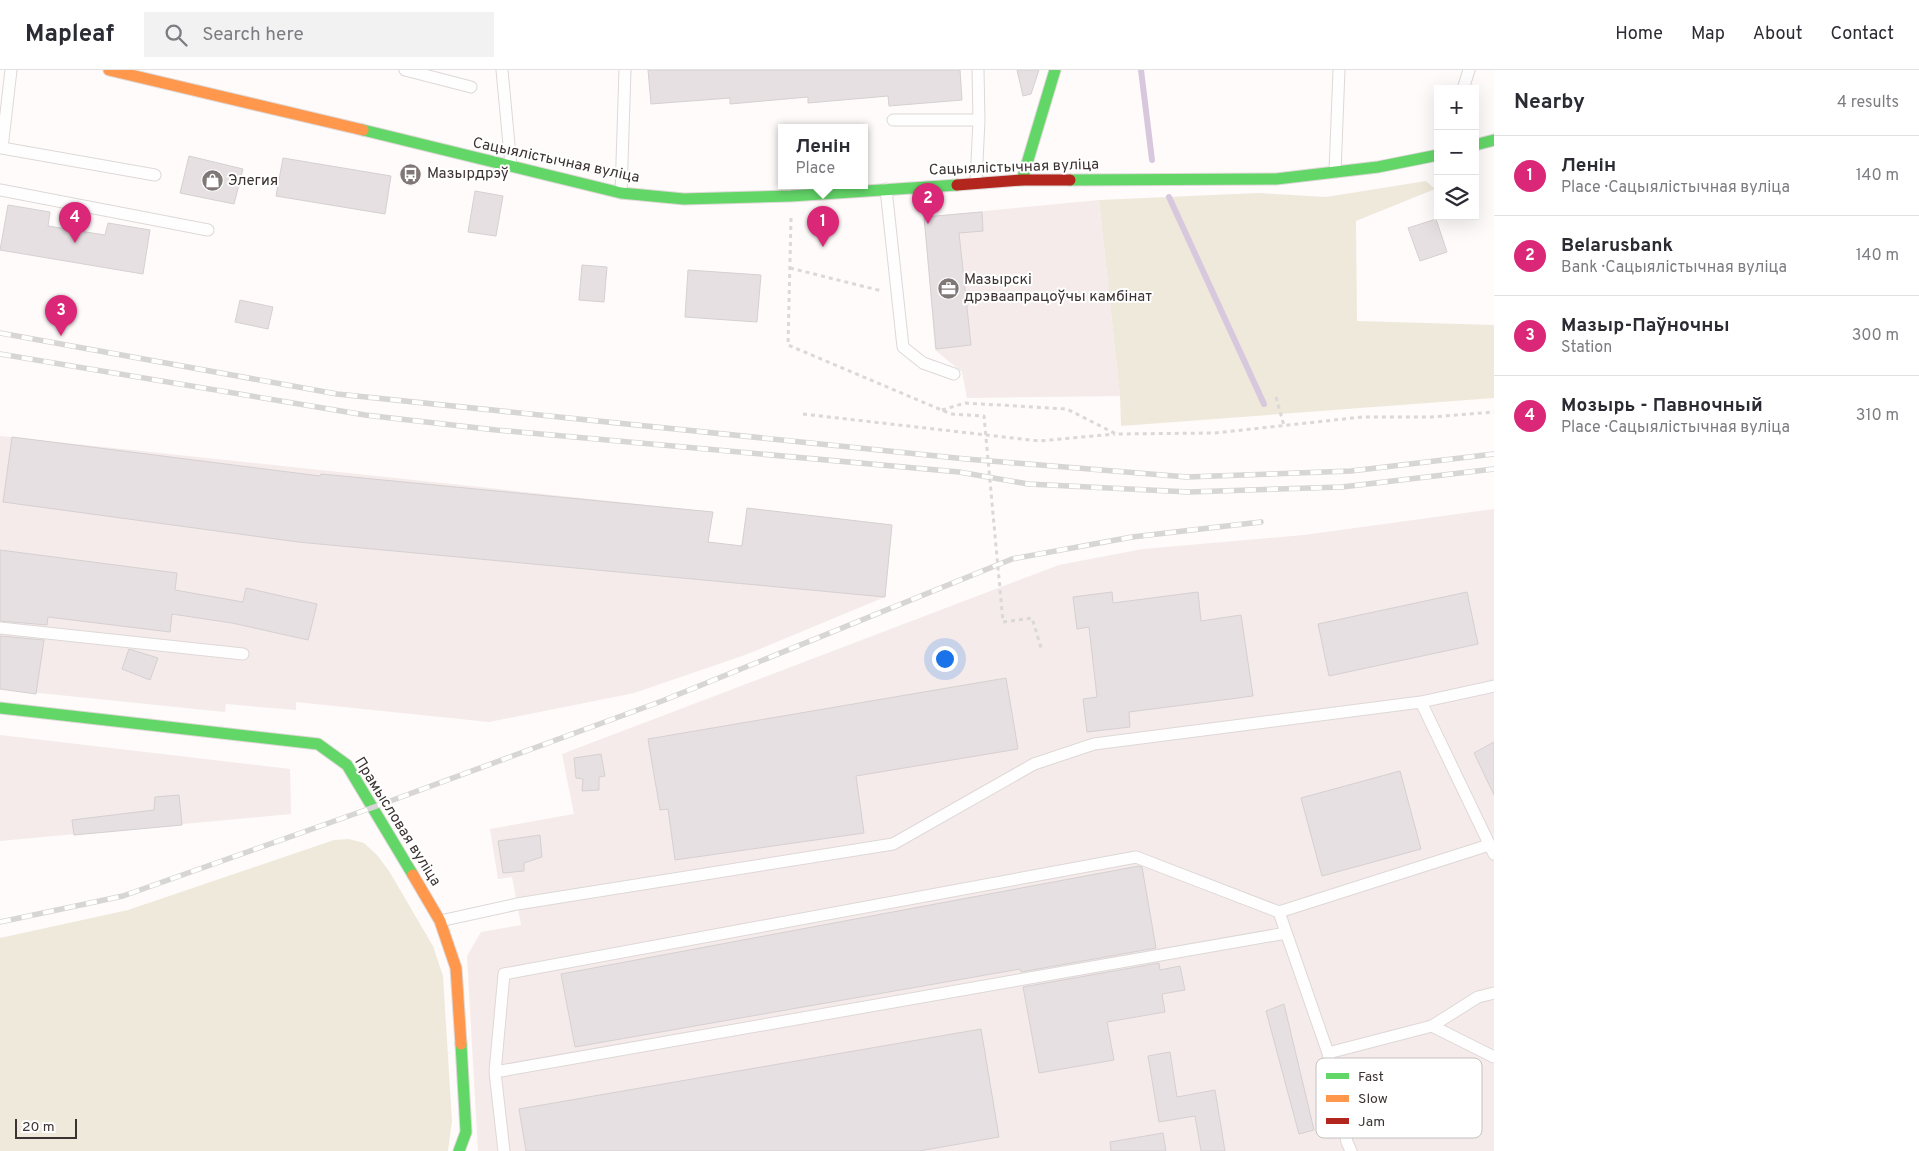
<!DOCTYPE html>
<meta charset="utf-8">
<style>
body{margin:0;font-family:Overpass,sans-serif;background:#f2f2f3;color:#2b2b33}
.controls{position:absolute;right:15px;top:15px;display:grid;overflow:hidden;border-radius:0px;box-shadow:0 5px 20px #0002}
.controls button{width:45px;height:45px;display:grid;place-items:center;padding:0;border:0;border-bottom:1px solid #e1e1e2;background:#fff;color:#2b2b33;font:25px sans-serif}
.scale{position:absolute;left:15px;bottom:12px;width:62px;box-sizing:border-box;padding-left:5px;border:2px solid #3c3231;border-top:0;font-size:14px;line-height:18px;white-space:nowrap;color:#3c3231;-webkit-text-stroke:4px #fff;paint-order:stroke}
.you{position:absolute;left:944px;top:588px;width:18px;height:18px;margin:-12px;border:4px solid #fff;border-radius:50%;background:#1a73e8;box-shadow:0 0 0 8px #1a73e833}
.badge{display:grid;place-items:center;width:32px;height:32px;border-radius:50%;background:#db2777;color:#fff;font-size:16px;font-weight:700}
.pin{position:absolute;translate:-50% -41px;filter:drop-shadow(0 1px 2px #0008)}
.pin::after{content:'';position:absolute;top:26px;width:18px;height:15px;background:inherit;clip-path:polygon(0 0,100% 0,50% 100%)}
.popup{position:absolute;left:778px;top:54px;width:90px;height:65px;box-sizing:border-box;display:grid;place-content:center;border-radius:0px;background:#fff;filter:drop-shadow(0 1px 4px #0005);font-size:16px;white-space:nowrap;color:#7c7c81}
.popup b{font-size:19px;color:#2b2b33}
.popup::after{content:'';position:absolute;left:50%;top:100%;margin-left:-10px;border:10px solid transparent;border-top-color:#fff}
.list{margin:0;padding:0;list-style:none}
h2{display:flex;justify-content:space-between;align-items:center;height:65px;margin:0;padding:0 20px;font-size:21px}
h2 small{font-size:16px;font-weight:400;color:#7c7c81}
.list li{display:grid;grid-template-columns:32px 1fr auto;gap:15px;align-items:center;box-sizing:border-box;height:80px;padding:0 20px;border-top:1px solid #e1e1e2}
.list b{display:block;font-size:19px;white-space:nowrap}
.list p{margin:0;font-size:16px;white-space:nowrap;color:#7c7c81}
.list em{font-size:16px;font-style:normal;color:#7c7c81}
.icon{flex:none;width:28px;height:28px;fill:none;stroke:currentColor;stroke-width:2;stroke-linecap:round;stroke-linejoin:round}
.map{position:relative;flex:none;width:1494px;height:1081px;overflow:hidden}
header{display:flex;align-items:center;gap:30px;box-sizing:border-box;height:70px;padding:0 25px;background:#fff;border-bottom:1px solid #e1e1e2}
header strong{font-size:24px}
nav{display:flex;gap:28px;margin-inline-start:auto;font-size:18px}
.search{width:350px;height:45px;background:#f2f2f3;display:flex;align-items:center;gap:12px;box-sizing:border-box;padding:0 18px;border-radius:0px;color:#7c7c81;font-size:19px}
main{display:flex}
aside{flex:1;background:#fff}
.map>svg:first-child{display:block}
</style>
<header>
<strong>Mapleaf</strong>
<div class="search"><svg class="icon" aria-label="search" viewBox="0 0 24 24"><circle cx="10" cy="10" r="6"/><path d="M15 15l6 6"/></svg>Search here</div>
<nav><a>Home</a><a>Map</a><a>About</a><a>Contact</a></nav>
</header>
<main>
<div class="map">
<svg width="1494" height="1081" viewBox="0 0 1494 1081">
<rect width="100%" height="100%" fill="#fefbfa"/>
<path fill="#f4ebea" d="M1099 130 1120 326 967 328 962 302 935 280 924 147Z
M0 366 713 442 708 472 741 476 747 438 892 455 885 527 745 585 634 623 489 652 296 632V640L226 634 225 642 0 619Z
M1494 439V1081H478L467 886 481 862 521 855 512 807 498 809 490 759 574 744 562 684 1059 495 1143 479 1304 465Z
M0 665 290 699 291 744 0 771Z"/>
<path fill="#efe9db" d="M1426 111 1435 119 1356 151 1357 251 1494 255V328L1121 356 1120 326 1099 130 1259 123 1326 127Z
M349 769 364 773 377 785 389 801 433 876 443 906 452 1051 448 1081H0V868L128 840 334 770Z"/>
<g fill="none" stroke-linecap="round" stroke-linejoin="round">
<path stroke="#d8c8dd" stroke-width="6" d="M1141 0 1152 90
M1169 127 1264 334"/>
</g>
<path fill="#e6e0e2" stroke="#d5d0d1" d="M648 0H960L962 30 889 36 888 26 808 33V27L730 34V28L651 34Z
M1017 0H1039L1031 24 1023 26Z
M189 86 243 99 234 134 180 123Z
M283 88 391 106 385 144 276 126Z
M475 121 503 126 496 166 468 162Z
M8 135 50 142 48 156 105 165 108 153 150 160 143 204 0 180Z
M982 142 983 161 959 163 971 275 936 279 924 147Z
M1436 149 1447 182 1420 191 1408 158Z
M582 195 607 197 604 232 579 230Z
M688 200 761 205 757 252 685 247Z
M240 230 273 237 268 259 235 252Z
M12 367 320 406 321 404 713 442 708 472 742 476 747 438 892 455 885 527 298 472 3 432Z
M0 480 177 503 175 520 243 532 246 518 317 534 308 570 232 553 172 544 170 562 48 547 47 555 0 551Z
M1112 522 1113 533 1198 522 1201 551 1241 545 1253 626 1129 642 1130 657 1087 662 1083 629 1097 627 1089 557 1077 559 1073 527Z
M1467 522 1478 574 1329 606 1318 554Z
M0 566 44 570 36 624 0 619Z
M129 579 158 588 150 610 122 599Z
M1006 608 1018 679 856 706 864 763 675 790 668 739 660 740 648 669Z
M1494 672V725L1474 683Z
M601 684 605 706 599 707V720L582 721 583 709 576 708 574 688Z
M1400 701 1421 779 1322 806 1301 728Z
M179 725 182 755 74 765 72 750 154 740 155 727Z
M540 765 542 787 524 793V801L503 803 498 771Z
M1139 796 1142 797 1156 878 1021 902 1020 899 575 977 561 904Z
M1159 893 1160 900 1180 896 1185 920 1162 924 1165 942 1107 952 1114 990 1039 1003 1023 917Z
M1284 934 1314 1060 1299 1064 1266 941Z
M981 959 999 1067 919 1081H526L519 1039Z
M1170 982 1177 1027 1215 1020 1225 1081H1201L1195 1046 1159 1052 1148 986Z
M1163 1063 1166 1081H1111L1110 1072Z"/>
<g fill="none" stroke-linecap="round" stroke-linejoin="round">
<defs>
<path id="lane" d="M11 0 2 78 155 105
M405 0 471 17
M502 0 511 96
M978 0 979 50
M1463 19 1469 0
M893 50H979L976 113
M1335 102 1339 0
M886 119 903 277 923 293 954 304
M0 120 208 160
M621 123 625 0
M0 558 243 584
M1421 632 1494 784
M1279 842 1328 983 1432 956 1494 987
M440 851 517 834 893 774 1034 694 1094 674 1421 632 1494 616
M1432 956 1478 927 1494 923
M1328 983 1347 1072 1351 1081
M495 1002 1286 863
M504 1081 495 1002 504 904 1136 787 1279 842 1489 775"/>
<path id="fast" d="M363 60 621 123 684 129 791 126 957 115
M1475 75 1494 70
M1022 110 1055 0
M1070 110 1276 109 1378 97 1438 85
M0 638 318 674 347 695 413 805
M459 1081 466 1062 461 974"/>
<path id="slow" d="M109 0 363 60
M413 805 440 851 456 898 461 974"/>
<path id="jam" d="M957 115 1022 110H1070"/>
</defs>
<use href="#lane" stroke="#ded8d7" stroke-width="13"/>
<use href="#fast" stroke="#ded8d7" stroke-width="13"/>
<use href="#slow" stroke="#ded8d7" stroke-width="13"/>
<use href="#jam" stroke="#ded8d7" stroke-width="13"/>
<path stroke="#dad8d8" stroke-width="3" stroke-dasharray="4 4" stroke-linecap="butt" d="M791 148 788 275 951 344
M790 198 882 221
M1276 327 1284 356
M942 340 965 333 1067 339 1116 364 1215 363 1362 347H1431L1494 342
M803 344 1039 371 1115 364"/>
<use href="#lane" stroke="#fffefe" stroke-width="11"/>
<use href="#fast" stroke="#63d668" stroke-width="11"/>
<use href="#slow" stroke="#ff974d" stroke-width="11"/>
<use href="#jam" stroke="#b3261e" stroke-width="11"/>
<defs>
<path id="rail" d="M0 263 337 324 966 389 1187 407 1351 401 1494 384
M0 284 365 345 496 360 959 402 1028 414 1189 422 1342 417 1494 399
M0 852 123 826 374 737 662 631 1012 489 1132 467 1261 452"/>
</defs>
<use href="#rail" stroke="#d7d6d5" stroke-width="5.5"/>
<use href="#rail" stroke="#fff" stroke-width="4" stroke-dasharray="11" stroke-linecap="butt"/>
<path stroke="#dad8d8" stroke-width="3" stroke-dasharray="4 4" stroke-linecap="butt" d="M951 344 984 346 1003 552 1032 548 1042 581"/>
</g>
<defs>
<symbol id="bus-disc" viewBox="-11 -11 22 22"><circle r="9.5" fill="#807877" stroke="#fff"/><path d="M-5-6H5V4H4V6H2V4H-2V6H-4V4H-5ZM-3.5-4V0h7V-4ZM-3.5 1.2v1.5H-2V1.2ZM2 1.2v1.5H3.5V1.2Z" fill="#fff"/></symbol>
<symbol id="shop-disc" viewBox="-11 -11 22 22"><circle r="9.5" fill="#807877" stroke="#fff"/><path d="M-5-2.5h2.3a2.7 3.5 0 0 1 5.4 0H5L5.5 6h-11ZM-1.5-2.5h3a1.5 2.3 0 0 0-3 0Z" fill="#fff"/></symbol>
<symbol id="office-disc" viewBox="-11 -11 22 22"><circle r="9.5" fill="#807877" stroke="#fff"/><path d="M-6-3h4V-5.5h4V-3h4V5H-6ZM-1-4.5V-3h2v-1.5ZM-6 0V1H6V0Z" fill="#fff"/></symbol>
</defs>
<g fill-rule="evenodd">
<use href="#bus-disc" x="398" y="92" width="25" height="25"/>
<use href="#shop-disc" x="200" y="98" width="25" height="25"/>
<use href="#office-disc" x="936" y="206" width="25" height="25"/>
</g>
<g text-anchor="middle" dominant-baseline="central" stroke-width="4" stroke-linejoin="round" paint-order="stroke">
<g font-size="15" fill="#3c3231" stroke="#fff">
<text transform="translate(556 91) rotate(12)">Сацыялістычная вуліца</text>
<text transform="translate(1014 98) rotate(-2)">Сацыялістычная вуліца</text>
<text transform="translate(397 752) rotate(58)">Прамысловая вуліца</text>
</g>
<g font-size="15" fill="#3c3231" stroke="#fff" text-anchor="start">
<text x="427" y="104">Мазырдрэў</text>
<text x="228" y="111">Элегия</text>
<text x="964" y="210">Мазырскі<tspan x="964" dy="17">дрэваапрацоўчы камбінат</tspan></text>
</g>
</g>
<rect x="1316" y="988" width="166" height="80" rx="8" fill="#fff" stroke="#c4c2c1" stroke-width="1"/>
<rect x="1326" y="1003" width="23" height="6" fill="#63d668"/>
<rect x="1326" y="1025" width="23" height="7" fill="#ff974d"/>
<rect x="1326" y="1048" width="23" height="6" fill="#b3261e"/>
<g font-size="14" fill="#3c3231">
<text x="1358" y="1011">Fast</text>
<text x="1358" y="1033">Slow</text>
<text x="1358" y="1056">Jam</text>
</g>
</svg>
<div class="controls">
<button>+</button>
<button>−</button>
<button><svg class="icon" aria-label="layers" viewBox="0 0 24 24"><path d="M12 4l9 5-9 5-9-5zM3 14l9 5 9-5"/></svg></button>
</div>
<div class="scale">20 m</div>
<div class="you"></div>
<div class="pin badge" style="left:823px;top:177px">1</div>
<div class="popup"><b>Ленін</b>Place</div>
<div class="pin badge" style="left:928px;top:154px">2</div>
<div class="pin badge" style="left:61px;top:266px">3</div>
<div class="pin badge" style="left:75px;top:173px">4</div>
</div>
<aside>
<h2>Nearby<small>4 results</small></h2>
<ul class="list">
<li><span class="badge">1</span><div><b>Ленін</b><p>Place · Сацыялістычная вуліца</p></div><em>140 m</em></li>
<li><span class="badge">2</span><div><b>Belarusbank</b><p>Bank · Сацыялістычная вуліца</p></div><em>140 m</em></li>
<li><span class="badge">3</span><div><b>Мазыр-Паўночны</b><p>Station</p></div><em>300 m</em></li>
<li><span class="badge">4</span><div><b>Мозырь - Павночный</b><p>Place · Сацыялістычная вуліца</p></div><em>310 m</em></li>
</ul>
</aside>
</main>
